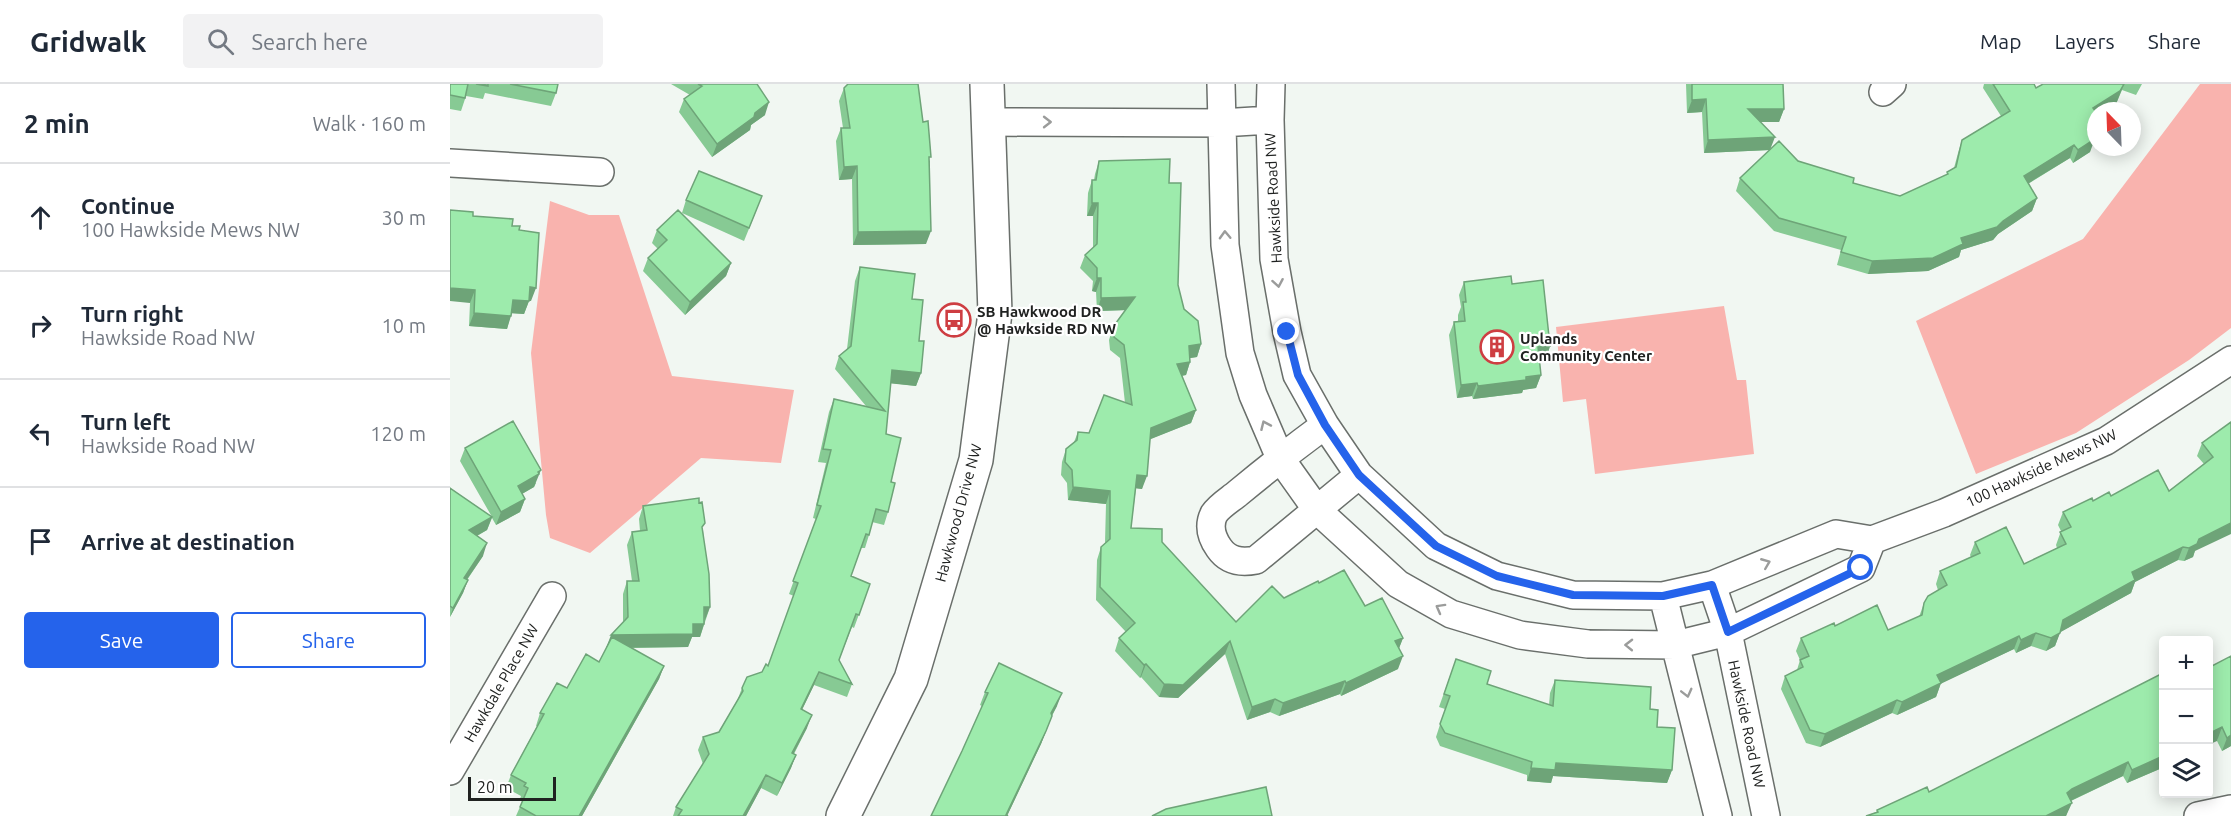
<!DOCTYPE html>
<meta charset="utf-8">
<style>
body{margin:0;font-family:Ubuntu,sans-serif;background:#f2f2f3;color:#1f2937}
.controls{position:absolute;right:18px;bottom:18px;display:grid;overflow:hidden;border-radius:6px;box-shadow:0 3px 15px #0003}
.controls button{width:54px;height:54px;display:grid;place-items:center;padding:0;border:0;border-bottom:2px solid #e0e1e3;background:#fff;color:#1f2937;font:30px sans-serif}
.compass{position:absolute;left:1637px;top:18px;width:54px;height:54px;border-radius:50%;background:#fff;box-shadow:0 3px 15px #0003;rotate:337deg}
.scale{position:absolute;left:18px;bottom:15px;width:88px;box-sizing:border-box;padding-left:6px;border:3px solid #202221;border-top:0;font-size:16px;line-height:21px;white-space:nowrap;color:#202221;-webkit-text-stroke:4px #fff;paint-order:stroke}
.stop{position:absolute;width:18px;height:18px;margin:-14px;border:4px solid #2563eb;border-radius:50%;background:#fff}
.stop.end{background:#2563eb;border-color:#fff;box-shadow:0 2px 6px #0008}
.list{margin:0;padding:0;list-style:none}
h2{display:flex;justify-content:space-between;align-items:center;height:78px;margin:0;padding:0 24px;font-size:26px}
h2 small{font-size:20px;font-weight:400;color:#747a83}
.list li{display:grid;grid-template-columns:39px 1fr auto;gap:18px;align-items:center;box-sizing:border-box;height:108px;padding:0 24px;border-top:2px solid #e0e1e3}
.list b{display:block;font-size:22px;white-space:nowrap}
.list p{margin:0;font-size:20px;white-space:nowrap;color:#747a83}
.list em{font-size:20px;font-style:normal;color:#747a83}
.actions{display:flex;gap:12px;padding:18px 24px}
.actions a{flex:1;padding:14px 0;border:2px solid #2563eb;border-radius:6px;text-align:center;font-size:21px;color:#2563eb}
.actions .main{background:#2563eb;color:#fff}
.icon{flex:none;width:33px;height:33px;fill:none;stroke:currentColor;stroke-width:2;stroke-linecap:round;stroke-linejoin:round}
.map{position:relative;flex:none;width:1781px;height:732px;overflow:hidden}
header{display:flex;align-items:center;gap:36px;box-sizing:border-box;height:84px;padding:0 30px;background:#fff;border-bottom:2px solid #e0e1e3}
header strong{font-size:28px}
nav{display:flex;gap:33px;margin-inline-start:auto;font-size:21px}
.search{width:420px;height:54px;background:#f2f2f3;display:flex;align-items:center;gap:15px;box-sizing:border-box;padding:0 21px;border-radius:6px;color:#747a83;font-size:22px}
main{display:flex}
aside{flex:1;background:#fff}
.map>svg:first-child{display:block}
</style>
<header>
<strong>Gridwalk</strong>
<div class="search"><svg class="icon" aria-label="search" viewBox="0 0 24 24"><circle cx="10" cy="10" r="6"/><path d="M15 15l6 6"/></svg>Search here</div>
<nav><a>Map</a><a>Layers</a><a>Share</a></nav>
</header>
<main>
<aside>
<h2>2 min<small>Walk · 160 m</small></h2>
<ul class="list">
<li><svg class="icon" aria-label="ahead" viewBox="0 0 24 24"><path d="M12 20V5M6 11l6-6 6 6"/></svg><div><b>Continue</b><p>100 Hawkside Mews NW</p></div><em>30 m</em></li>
<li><svg class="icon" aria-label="right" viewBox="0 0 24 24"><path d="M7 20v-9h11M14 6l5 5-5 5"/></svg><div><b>Turn right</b><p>Hawkside Road NW</p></div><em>10 m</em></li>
<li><svg class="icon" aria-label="left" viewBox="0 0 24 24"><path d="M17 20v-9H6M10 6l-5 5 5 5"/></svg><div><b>Turn left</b><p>Hawkside Road NW</p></div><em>120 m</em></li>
<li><svg class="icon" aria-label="arrive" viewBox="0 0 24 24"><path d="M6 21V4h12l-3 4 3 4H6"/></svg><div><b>Arrive at destination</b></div></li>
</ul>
<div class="actions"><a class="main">Save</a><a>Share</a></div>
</aside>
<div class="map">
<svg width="1781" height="732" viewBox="0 0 1781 732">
<rect width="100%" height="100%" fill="#f1f7f2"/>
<path fill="#f9b3ae" d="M1750 0H1781V244L1739 276 1626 349 1526 390 1466 237 1633 155Z
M100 117 139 131H169L222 292 344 306 331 379 251 374 140 469 100 454 96 431 81 269Z
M1274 222 1287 296H1296L1304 370 1145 390 1136 315 1113 318 1106 243Z"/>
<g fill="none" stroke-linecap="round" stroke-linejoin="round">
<defs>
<path id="street" d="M771 0 775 161 790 269 803 311 830 374 867 426 948 500 1001 530 1070 551 1138 560 1225 561 1278 548 1411 484 1422 456
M821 0 820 36 824 175 837 248 847 291 875 341 909 391 986 462 1047 492 1123 511 1213 512 1262 501 1386 450 1422 456 1494 429 1656 357 1781 276
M1433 8 1442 0
M539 38 771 39 820 36
M0 79 150 88
M875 341C845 363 817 385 788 409 781 415 769 422 764 430 758 442 762 454 769 464 778 477 791 479 806 476L909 391
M1262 501 1278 548 1316 732
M1213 512 1268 732
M0 687 102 512
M1748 732 1781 725"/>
<path id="secondary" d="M393 732 461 595 526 376 545 229 537 0"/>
</defs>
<use href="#street" stroke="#6a6f6b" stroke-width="30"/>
<use href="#secondary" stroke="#6a6f6b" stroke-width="36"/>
<use href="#street" stroke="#fff" stroke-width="27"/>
<use href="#secondary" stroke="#fff" stroke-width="33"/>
</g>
<path fill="#87ca94" d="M0 0H108L106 9 101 22 35 9 33 15 16 12 11 27 0 25Z
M221 0H307L315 31 301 41 300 46 262 73 229 28 234 15 240 11Z
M1236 0H1333L1334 25 1329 38H1310L1320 65 1403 99 1450 112 1496 92 1497 88 1504 84 1508 69 1512 56 1551 32 1533 4 1534 0H1584L1586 4 1593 0H1692L1686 11 1672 6 1666 20 1646 27 1640 68 1623 79 1620 74 1578 100 1587 114 1582 127 1548 150 1543 156 1511 166 1509 173 1478 187 1418 190 1387 181 1391 166 1324 147 1286 107 1290 94 1320 66 1254 69 1252 28 1237 29Z
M394 4 480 77 476 160 403 161 402 95 389 96 386 57 391 44H393L389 17Z
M649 77 719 99 728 201 734 225 751 260 747 273 740 274V278L736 291 732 292 746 326 741 339 700 355 692 405 686 404 681 444 712 458 786 538 834 514 869 499 915 522 953 554 949 564 948 585 891 612 890 610 829 632 820 628 797 636 775 570 728 614 709 613 691 593 690 594 665 567 669 554 676 548 646 516 647 476 651 463 655 459 656 420 618 416 617 399 611 391 612 378 616 365 624 358 628 348 639 349 675 319 670 274 660 266 659 256 663 243 675 226 647 227 646 208 642 207 643 197 630 184 635 171 643 164V132H637L638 109 642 96H644L645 90Z
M236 116 307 125 294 157 232 129Z
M23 132 62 142 69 146 81 217H79L74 230 61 229 57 245 19 242 20 219Z
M207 146 281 179 276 192 235 231 193 187 198 174 208 165 202 159Z
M410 183 462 215 469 257 471 289 466 302 441 299 436 350 441 398 438 428 434 441 422 438 419 451 415 464H411L401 492 420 500 404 544 402 543 389 576 402 600 397 613 364 601 352 626 357 644 344 670 346 671 341 684 327 712 311 704 296 732H223L226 723 253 680 248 666 253 653 269 648 287 617 292 604 312 588 318 582 344 512 339 510 366 435 363 434 376 379 368 378 379 328 384 315 416 322 385 285 389 272 397 265 405 197Z
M1014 198 1062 200 1100 262 1096 275 1089 276 1091 291 1086 304 1073 306 1072 309 1023 315 1022 312 1007 314 999 251 1004 238 1008 237V231L1011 223 1009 211Z
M1781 338 1743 473 1734 477 1728 476 1685 498 1681 509 1610 548 1605 562 1596 567 1581 562 1566 569 1564 565 1491 599 1486 613 1447 631 1442 629 1370 663 1356 659 1331 605 1335 592 1347 586 1350 576 1346 567 1351 554 1385 542 1438 546 1469 533 1474 519 1488 506 1486 500 1490 487 1521 473 1520 471 1525 458 1574 480 1607 464 1606 461 1611 447 1608 441 1613 428 1643 417 1661 412 1719 407 1754 380 1747 372 1752 359Z
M15 364 86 399 84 403 72 410 75 415 70 428 46 441 42 434 37 446 27 452 33 472 17 496H18L13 509 0 533V404L42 433 10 377Z
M193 422 253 446 260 523 250 553H242L238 563 181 564 214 582 209 595 132 732H66L73 716 70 715 71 712 56 704 61 691 87 642H86L90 629 117 604 149 578 173 538V510L177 497H182L177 461 182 448 190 447 189 435Z
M1781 572V662L1772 667 1767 657Z
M1006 575 1037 600 1099 621 1100 609 1105 596 1200 625 1207 643 1222 686 1217 699 1103 692 1101 699 1077 697V691L990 662 986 653 995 625 989 623Z
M1713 589V684L1712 685V684L1677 699 1673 692 1621 717 1616 732H1416L1426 728 1427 726 1479 708Z
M535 608 607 622 602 632 591 660 557 732 512 667 532 622 530 621Z"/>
<path fill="#6ea478" d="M1674 0 1666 20 1654 27H1646V32L1643 24Z
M1256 15 1252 28 1237 29 1242 16Z
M319 18 315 31 301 41 300 46 262 73 267 60Z
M1298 25H1334L1329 38H1293Z
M1325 53 1320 66 1254 69 1258 56Z
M1645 55 1640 68 1623 79 1628 66Z
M1624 61 1620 74 1569 105 1574 92Z
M407 82 402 95 389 96 394 83Z
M1587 114 1582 127 1548 150 1543 156 1511 166 1509 173 1478 187 1418 190 1422 177 1511 154 1553 137Z
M642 119H648L643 132H637Z
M481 147 476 160 403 161 408 148Z
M281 179 276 192 235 231 240 218Z
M647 194H651L646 208 642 207Z
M80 203 86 204 81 217H75Z
M0 204 25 206 20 219 0 217Z
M685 213 680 226 647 227 651 214Z
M63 216 79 217 74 230 58 229Z
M24 229 61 232 57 245 19 242Z
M751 260 747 273 734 275 739 262Z
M1100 262 1096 275 1083 277 1088 263Z
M740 278 736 291 722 293 727 280Z
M442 286 471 289 466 302 437 299Z
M1091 291 1086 304 1073 306 1072 309 1023 315 1028 302Z
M1027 299 1022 312 1007 314 1011 301Z
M746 326 741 339 696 357 701 344Z
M91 386 84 403 63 415 68 402Z
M687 391 697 392 692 405 683 404Z
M623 403 660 407 656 420 618 416Z
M75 415 70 428 46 441 51 428Z
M42 433 37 446 14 459 19 446Z
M1781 439V450L1745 467 1743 473 1734 477 1739 464 1749 455Z
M37 459 33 472 9 507 14 494Z
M1733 463 1728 476 1685 498 1681 509 1609 549 1613 536 1682 488Z
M18 496 13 509 0 533 3 524Z
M254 523H260L255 536Z
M243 540H254L250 553H242L238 563 156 564 161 551Z
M1586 549 1581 562 1566 569 1571 556Z
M1610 549 1605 562 1596 567 1601 554Z
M1569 552 1564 565 1482 604 1487 591Z
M953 554 948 567 945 557Z
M780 557 775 570 728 614 709 613 714 600Z
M953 572 948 585 891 612 896 599Z
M696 580 691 593 690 594 694 581Z
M214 582 209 595 132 732H129Z
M369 588 364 601 346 638 351 625Z
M895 597 890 610 829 632 833 619Z
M1491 599 1486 613 1447 631 1452 618Z
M612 609 607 622 596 642 601 629Z
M825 615 820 628 797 636 802 623Z
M1447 616 1442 629 1370 663 1375 650Z
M362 631 357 644 337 682 342 669Z
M602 632 591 660 557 732H556Z
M1772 643 1767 657 1758 661V650Z
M1781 651V662L1772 667 1777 654Z
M346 671 341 684 327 712 332 699Z
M1713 672V678L1712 684 1677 699 1682 686Z
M1678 678 1673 692 1618 718 1617 709 1622 705Z
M1106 679 1222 686 1217 699 1103 692 1101 699 1077 697 1081 684Z
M316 691 311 704 296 732H293Z
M1622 719 1616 732H1596Z"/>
<path fill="#9debac" stroke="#6ea478" stroke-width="1.5" d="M0 0H18L15 14 0 11Z
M26 0H38V2Z
M60 0H108L106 9Z
M248 0H307L319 18 305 29 304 33 267 60 234 15 252 2Z
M398 0H468L473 38 478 37 481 73H479L481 147 408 148 407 82 394 83 391 44H400L394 4Z
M1242 0H1333L1334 25H1298L1325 53 1258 56 1256 15 1242 16Z
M1543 0H1584L1586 4 1593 0H1674L1670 7 1643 24 1646 28V51L1645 55 1628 66 1624 61 1574 92 1587 114 1553 137 1547 143 1511 154 1513 160 1483 174 1422 177 1391 168 1396 153 1329 134 1290 94 1329 57 1348 77 1404 94 1403 99 1450 112 1498 90 1497 88 1506 83 1512 56 1560 27Z
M720 75 719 99H731L728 201 734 225 748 237 751 260 739 262 740 278 727 280 746 326 701 344 697 392 687 391 681 444 712 445V458L786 538 822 502 834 514 868 497 869 499 894 486 915 522 932 514 953 554 945 557 953 572 896 599 895 597 833 619 825 615 802 623 780 557 733 601 714 600 696 580 694 581 669 554 685 539 650 503 651 463 660 455V407L623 403 622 386 615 378 616 365 627 356 628 348 639 349 654 311 682 321 674 261 664 253 663 243 685 213 651 214V194H647V184L635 171 647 160 648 119H642V96H646L649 77Z
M249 87 312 112 299 144 236 116Z
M0 126 23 128V132L63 135 62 142H70L69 146 89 149 86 204 80 203 79 217 63 216 61 232 24 229 25 206 0 204Z
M228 126 281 179 240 218 198 174 217 156 207 146Z
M410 183 465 190 462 215 473 216 469 257H474L471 289 442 286 436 350 451 354 441 398 445 399 438 428 426 425 419 451 416 450 401 492 420 500 409 531 406 530 389 576 402 600 369 588 351 625 362 631 342 669 346 671 332 699 316 691 293 732H228L232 726 226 723 259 670 253 653 269 648 293 607 292 604 297 593 312 588 316 580 318 582 348 499 343 497 371 422 367 421 381 366 373 365 384 315 435 327 389 272 401 262Z
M1061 192 1062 200 1093 196 1100 262 1088 263 1091 291 1076 293V296L1028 302 1027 299 1011 301 1004 238 1015 237 1013 218H1016L1014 198Z
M63 337 91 386 88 388 89 390 68 402 75 415 51 428 15 364Z
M1781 338V439L1749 455 1747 460 1739 464 1733 463 1682 488 1685 496 1613 536 1610 549 1601 554 1586 549 1571 556 1569 552 1487 591 1491 599 1452 618 1447 616 1375 650 1360 646 1335 592 1353 583 1350 576 1359 572 1351 554 1384 539 1385 542 1427 521 1438 546 1472 531 1474 519 1478 512 1497 501 1490 487 1530 469 1525 458 1556 443 1574 480 1616 460 1610 448 1621 443 1613 428 1642 414 1643 417 1659 408 1661 412 1708 386 1719 407 1763 373 1752 359Z
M0 404 42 433 19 446 37 459 14 494 18 496 3 524 0 522Z
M249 414V419L252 418 255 439 252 443 259 490 260 523H254V540H243V550L161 551 178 533 177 497H189L182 448 197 446 193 422Z
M162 553 214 582 129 732H86L70 723 78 704 74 702 76 699 61 691 94 630 90 629 107 599 117 604 136 570 149 578Z
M1781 572V651L1777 654 1772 643 1758 650V584Z
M1006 575 1041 587 1037 600 1103 622 1105 596 1201 603 1200 625 1208 626 1207 643 1225 644 1222 686 1106 679 1105 686 1081 684 1082 678 995 649 990 640 1000 612 994 610Z
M549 579 612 609 601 629 602 632 596 647 556 731 558 732H481L512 667 538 609 535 608Z
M1713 589V672L1682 686 1678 678 1622 705 1617 709 1622 719 1596 732H1416L1428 728 1427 726 1477 703 1479 708Z
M816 703 822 732H702L716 725Z"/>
<defs><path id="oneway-chevron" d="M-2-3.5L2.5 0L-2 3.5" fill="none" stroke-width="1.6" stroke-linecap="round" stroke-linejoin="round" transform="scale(1.5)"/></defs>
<g stroke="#9b9c9b">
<use href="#oneway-chevron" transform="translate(597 38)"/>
<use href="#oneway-chevron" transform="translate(775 151) rotate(-92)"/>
<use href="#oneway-chevron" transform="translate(828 199) rotate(80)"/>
<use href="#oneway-chevron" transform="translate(815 341) rotate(-114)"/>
<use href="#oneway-chevron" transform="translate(1316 479) rotate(-22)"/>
<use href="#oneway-chevron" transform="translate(990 524) rotate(-151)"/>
<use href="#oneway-chevron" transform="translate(1179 561) rotate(-179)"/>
<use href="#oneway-chevron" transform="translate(1237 609) rotate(76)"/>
</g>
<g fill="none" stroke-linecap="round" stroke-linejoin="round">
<path stroke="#2563eb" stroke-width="8" d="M837 248 848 291 875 341 909 391 986 462 1047 492 1123 511 1213 512 1262 501 1278 548 1411 484"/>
</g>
<defs>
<symbol id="bus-ring" viewBox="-11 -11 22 22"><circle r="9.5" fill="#fff" stroke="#ce3e42" stroke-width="1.5"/><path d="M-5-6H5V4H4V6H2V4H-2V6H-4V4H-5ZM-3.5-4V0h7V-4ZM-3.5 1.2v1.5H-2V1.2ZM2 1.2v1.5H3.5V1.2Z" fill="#ce3e42"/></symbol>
<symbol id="building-ring" viewBox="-11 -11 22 22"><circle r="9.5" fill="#fff" stroke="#ce3e42" stroke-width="1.5"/><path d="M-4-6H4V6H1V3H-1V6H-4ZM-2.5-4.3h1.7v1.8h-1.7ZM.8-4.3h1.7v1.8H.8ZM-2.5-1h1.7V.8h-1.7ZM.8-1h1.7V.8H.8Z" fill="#ce3e42"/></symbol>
</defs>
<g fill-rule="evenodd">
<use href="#bus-ring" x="485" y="217" width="38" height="38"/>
<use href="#building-ring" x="1028" y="244" width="38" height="38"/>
</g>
<g text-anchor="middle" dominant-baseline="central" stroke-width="4.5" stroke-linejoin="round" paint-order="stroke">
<g font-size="15" fill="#202221" stroke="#fff">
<text transform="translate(823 114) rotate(-93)">Hawkside Road NW</text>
<text transform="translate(1591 384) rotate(-25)">100 Hawkside Mews NW</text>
<text transform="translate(508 429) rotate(-75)">Hawkwood Drive NW</text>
<text transform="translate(51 599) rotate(-60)">Hawkdale Place NW</text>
<text transform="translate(1297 640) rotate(78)">Hawkside Road NW</text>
</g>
<g font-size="15" font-weight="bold" fill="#202221" stroke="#fff" text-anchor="start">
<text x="527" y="227">SB Hawkwood DR<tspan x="527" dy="17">@ Hawkside RD NW</tspan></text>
<text x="1070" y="254">Uplands<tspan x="1070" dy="17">Community Center</tspan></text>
</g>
</g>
</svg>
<div class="controls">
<button>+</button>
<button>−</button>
<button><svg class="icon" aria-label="layers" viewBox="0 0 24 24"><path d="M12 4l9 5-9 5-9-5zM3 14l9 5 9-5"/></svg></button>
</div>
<svg class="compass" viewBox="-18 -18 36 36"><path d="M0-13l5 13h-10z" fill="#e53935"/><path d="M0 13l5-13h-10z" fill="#747a83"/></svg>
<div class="scale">20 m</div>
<div class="stop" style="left:1411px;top:484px"></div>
<div class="stop end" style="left:837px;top:248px"></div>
</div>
</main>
